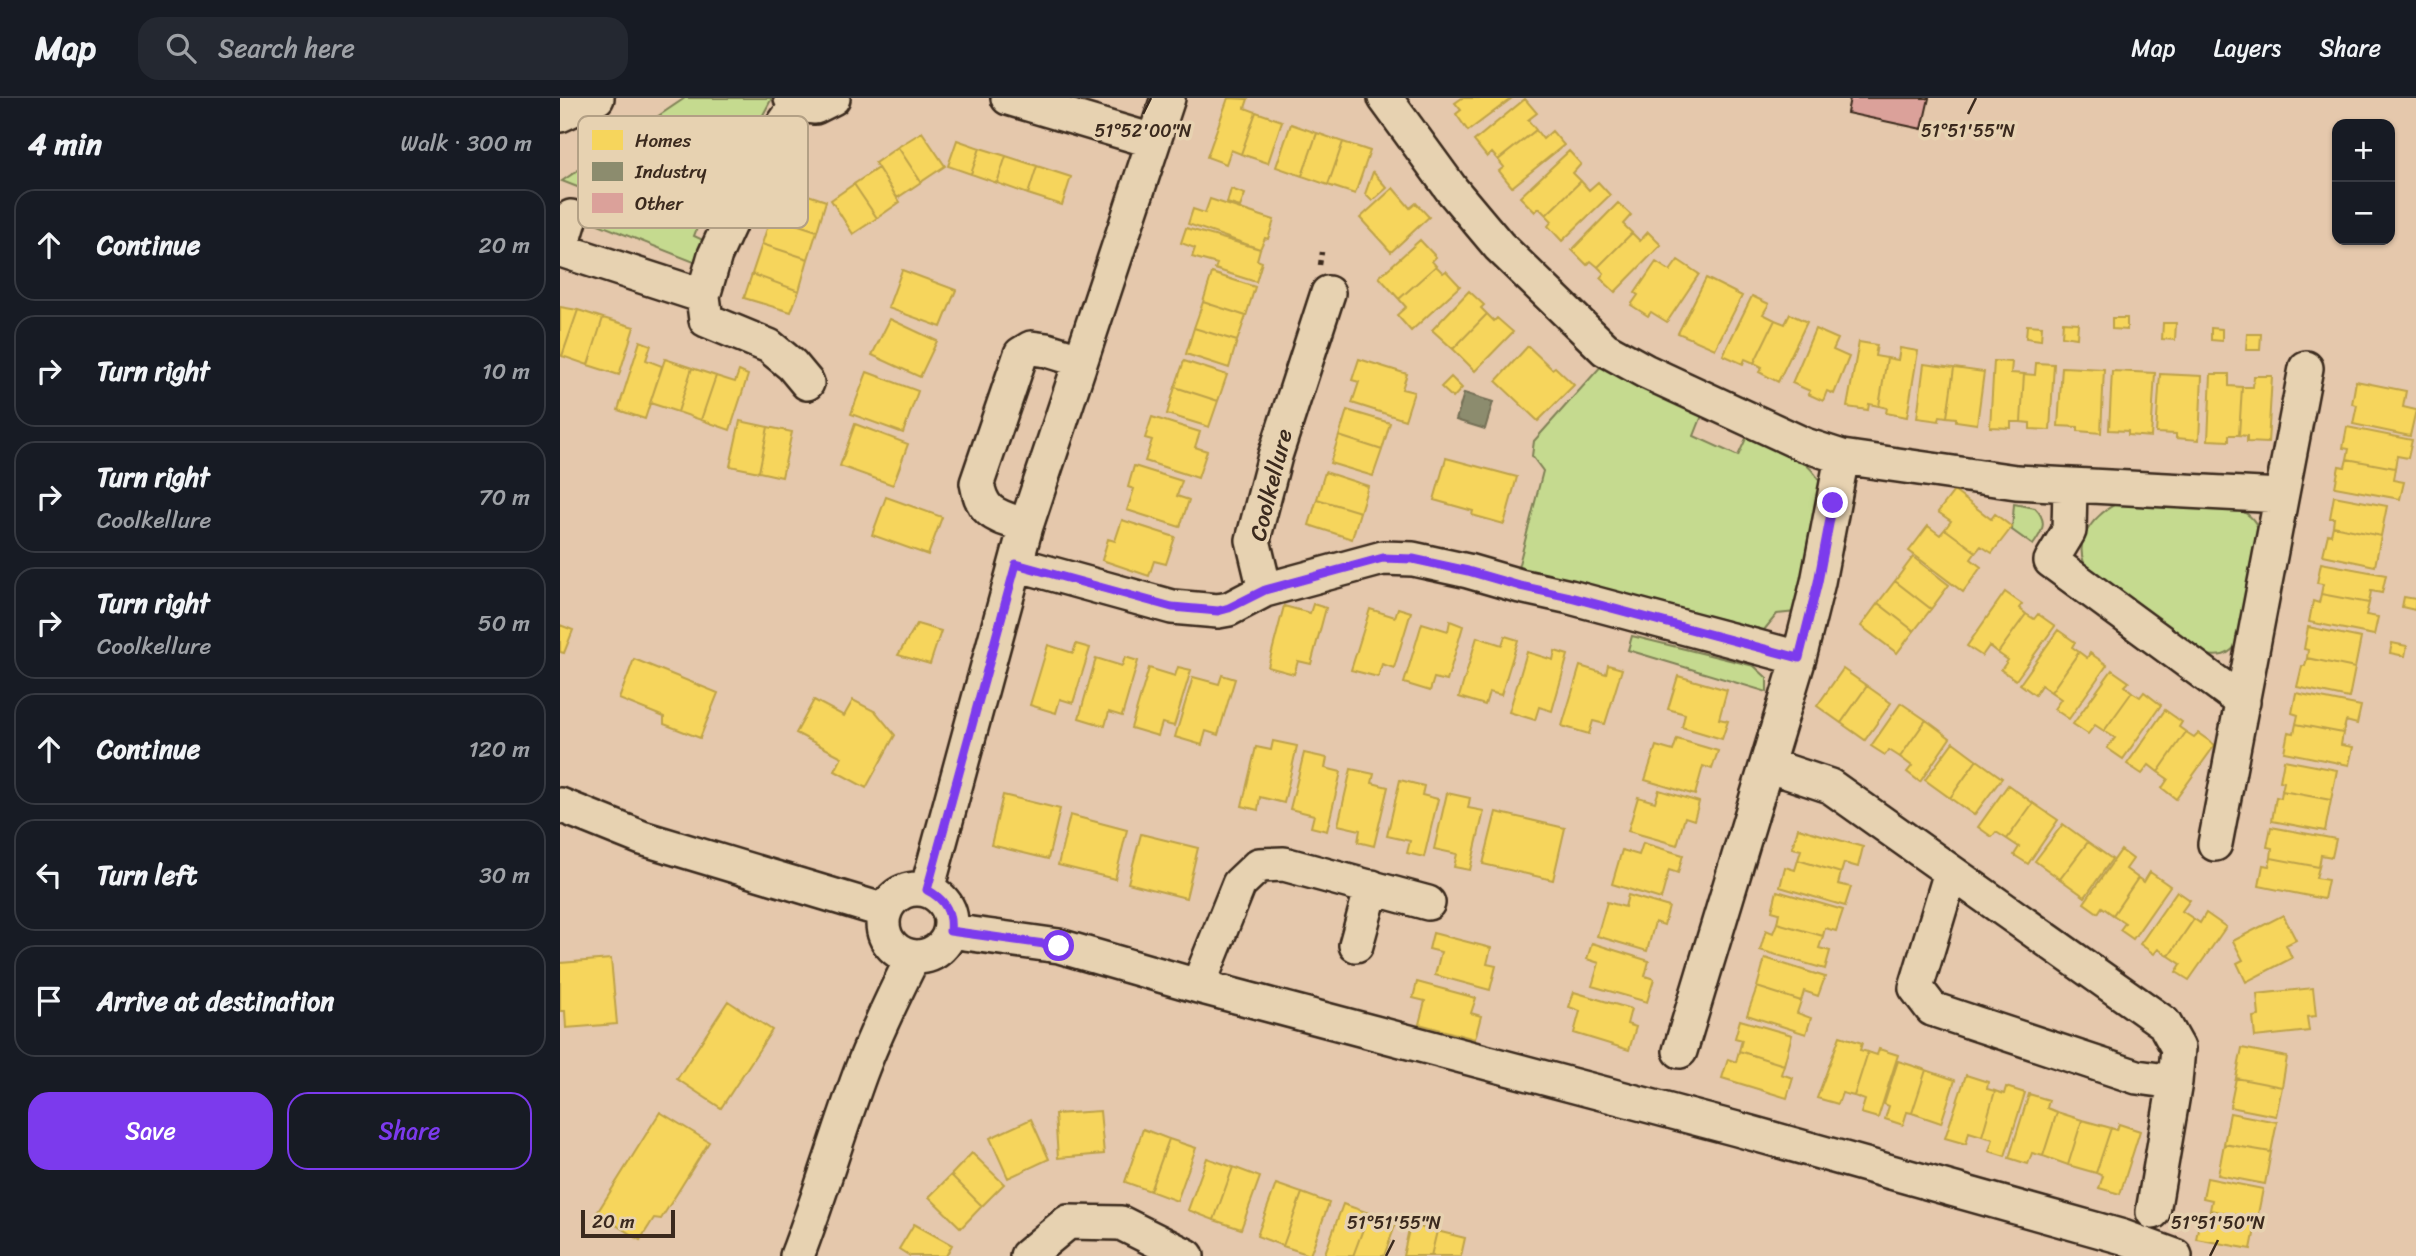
<!DOCTYPE html>
<meta charset="utf-8">
<style>
body{margin:0;font-family:Sriracha,sans-serif;background:#242831;color:#f1f3f6}
.controls{position:absolute;right:21px;top:21px;display:grid;overflow:hidden;border-radius:14px;box-shadow:0 2px 5px #0004}
.controls button{width:63px;height:63px;display:grid;place-items:center;padding:0;border:0;border-bottom:2px solid #363941;background:#171b24;color:#f1f3f6;font:35px sans-serif}
.scale{position:absolute;left:21px;bottom:18px;width:94px;box-sizing:border-box;padding-left:7px;border:4px solid #3b2a1e;border-top:0;font-size:19px;line-height:24px;white-space:nowrap;color:#3b2a1e;-webkit-text-stroke:5px #e7d2b1;paint-order:stroke}
.stop{position:absolute;width:21px;height:21px;margin:-16px;border:5px solid #7c3aed;border-radius:50%;background:#fff}
.stop.end{background:#7c3aed;border-color:#fff;box-shadow:0 2px 7px #0008}
.list{margin:0;padding:0;list-style:none}
h2{display:flex;justify-content:space-between;align-items:center;height:91px;margin:0;padding:0 28px;font-size:30px}
h2 small{font-size:23px;font-weight:400;color:#9ea1a6}
.list li{display:grid;grid-template-columns:46px 1fr auto;gap:21px;align-items:center;box-sizing:border-box;height:112px;margin:0 14px 14px;padding:0 14px;border:2px solid #363941;border-radius:21px}
.list b{display:block;font-size:26px;white-space:nowrap}
.list p{margin:0;font-size:23px;white-space:nowrap;color:#9ea1a6}
.list em{font-size:23px;font-style:normal;color:#9ea1a6}
.actions{display:flex;gap:14px;padding:21px 28px}
.actions a{flex:1;padding:16px 0;border:2px solid #7c3aed;border-radius:21px;text-align:center;font-size:24px;color:#7c3aed}
.actions .main{background:#7c3aed;color:#fff}
.icon{flex:none;width:38px;height:38px;fill:none;stroke:currentColor;stroke-width:2;stroke-linecap:round;stroke-linejoin:round}
.map{position:relative;flex:none;width:1856px;height:1158px;overflow:hidden}
header{display:flex;align-items:center;gap:42px;box-sizing:border-box;height:98px;padding:0 35px;background:#171b24;border-bottom:2px solid #363941}
header strong{font-size:33px}
nav{display:flex;gap:38px;margin-inline-start:auto;font-size:24px}
.search{width:490px;height:63px;background:#242831;display:flex;align-items:center;gap:18px;box-sizing:border-box;padding:0 24px;border-radius:21px;color:#9ea1a6;font-size:26px}
main{display:flex}
aside{flex:1;background:#171b24}
.map>svg:first-child{display:block}
</style>
<header>
<strong>Map</strong>
<div class="search"><svg class="icon" aria-label="search" viewBox="0 0 24 24"><circle cx="10" cy="10" r="6"/><path d="M15 15l6 6"/></svg>Search here</div>
<nav><a>Map</a><a>Layers</a><a>Share</a></nav>
</header>
<main>
<aside>
<h2>4 min<small>Walk · 300 m</small></h2>
<ul class="list">
<li><svg class="icon" aria-label="ahead" viewBox="0 0 24 24"><path d="M12 20V5M6 11l6-6 6 6"/></svg><div><b>Continue</b></div><em>20 m</em></li>
<li><svg class="icon" aria-label="right" viewBox="0 0 24 24"><path d="M7 20v-9h11M14 6l5 5-5 5"/></svg><div><b>Turn right</b></div><em>10 m</em></li>
<li><svg class="icon" aria-label="right" viewBox="0 0 24 24"><path d="M7 20v-9h11M14 6l5 5-5 5"/></svg><div><b>Turn right</b><p>Coolkellure</p></div><em>70 m</em></li>
<li><svg class="icon" aria-label="right" viewBox="0 0 24 24"><path d="M7 20v-9h11M14 6l5 5-5 5"/></svg><div><b>Turn right</b><p>Coolkellure</p></div><em>50 m</em></li>
<li><svg class="icon" aria-label="ahead" viewBox="0 0 24 24"><path d="M12 20V5M6 11l6-6 6 6"/></svg><div><b>Continue</b></div><em>120 m</em></li>
<li><svg class="icon" aria-label="left" viewBox="0 0 24 24"><path d="M17 20v-9H6M10 6l-5 5 5 5"/></svg><div><b>Turn left</b></div><em>30 m</em></li>
<li><svg class="icon" aria-label="arrive" viewBox="0 0 24 24"><path d="M6 21V4h12l-3 4 3 4H6"/></svg><div><b>Arrive at destination</b></div></li>
</ul>
<div class="actions"><a class="main">Save</a><a>Share</a></div>
</aside>
<div class="map">
<svg width="1856" height="1158" viewBox="0 0 1856 1158">
<rect width="100%" height="100%" fill="#e5c8ac"/>
<filter id="ink" filterUnits="userSpaceOnUse"><feTurbulence type="fractalNoise" baseFrequency=".0143" numOctaves="2"/><feDisplacementMap in="SourceGraphic" scale="14" xChannelSelector="R" yChannelSelector="G"/><feConvolveMatrix kernelMatrix="1 2 1 2 8 2 1 2 1" color-interpolation-filters="sRGB"/></filter>
<g filter="url(#ink)">
<path fill="#c5da8f" stroke="#808256" stroke-width="2" d="M125 0H212L162 94H151L134 138 143 142 134 164 33 124 43 99 2 83Z
M1043 266 1143 315 1134 338 1178 358 1188 336C1214 348 1248 358 1261 386L1236 514 1217 516 1204 532 958 470 983 373 972 358 974 343Z
M1564 402 1677 410C1688 416 1694 420 1699 432L1679 543C1669 559 1660 559 1643 557L1529 474C1508 443 1536 414 1564 402Z
M1454 406 1475 410C1488 423 1483 433 1473 447L1452 432Z
M1072 538 1194 568 1207 580V594L1068 552Z"/>
<path fill="#f6d55c" stroke="#bea249" stroke-width="2" d="M668 0 688 1 685 10 696 14 681 56 671 52 666 66 647 59Z
M902 0H952L908 33 896 16 901 12 895 5Z
M965 1 977 15 968 22 976 32 938 62 932 55 927 59 914 43Z
M696 14 722 23 708 65 681 56Z
M731 26 757 35 742 78 716 69Z
M976 32 983 41 992 33 1004 47 952 89 939 73 944 69 938 62Z
M362 34 385 68 361 84 338 49Z
M757 35 783 44 768 87 742 78Z
M397 42 420 50 411 76 388 68Z
M783 44 810 53 795 96 768 87Z
M338 49 361 84 337 100 315 65Z
M420 50 446 58 437 85 411 76Z
M1009 53 1021 66 1013 75 1021 83 986 117 979 110 975 114 960 99Z
M446 58 477 68 468 96 437 85Z
M477 68 511 79 502 107 468 96Z
M318 70 340 104 317 120 294 86Z
M813 74 827 90 812 103 805 96Z
M1021 83 1029 92 1038 84 1050 97 1002 143 988 128 992 123 986 117Z
M294 86 317 120 293 136 271 102Z
M221 88 266 103 257 133 211 118Z
M833 90 850 110 856 105 869 119 831 154 800 120Z
M671 91 685 96 680 109 667 105Z
M650 101 714 122 708 141 705 140 700 151 628 126 633 111 645 115Z
M1058 105 1071 117 1063 126 1072 135 1038 169 1031 163 1027 167 1012 152Z
M211 118 257 133 248 161 202 146Z
M626 130 700 151 697 162 702 164 696 184 655 171 657 166 632 159 635 150 621 145Z
M1088 134 1101 147 1055 194 1040 180 1044 175 1038 169 1072 135 1080 143Z
M860 142 876 159 872 163 876 168 839 201 819 179Z
M202 146 248 161 239 193 192 176Z
M1118 162 1139 176 1107 224 1091 214 1088 218 1071 207 1078 197 1075 195 1096 164 1110 173Z
M876 168 883 175 886 173 900 188 851 233 837 217 846 209 839 201Z
M342 172 396 192 381 229 328 210Z
M652 175 695 189 686 218 643 204Z
M192 176 239 193 231 214 184 200Z
M1146 180 1182 198 1155 251 1118 235Z
M909 193 924 207 921 210 927 216 893 251 872 232Z
M1192 198 1209 206 1203 216 1215 222 1194 265 1185 261 1183 266 1163 257Z
M643 204 686 218 677 243 634 230Z
M0 209 18 212 2 258 0 257Z
M18 212 43 220 28 267 2 258Z
M927 216 934 223 937 220 953 234 915 273 893 251Z
M1230 216 1247 224 1218 284 1199 274 1202 269 1194 265 1215 222 1225 226Z
M43 220 74 229 59 277 28 267Z
M1552 220H1567V232L1552 231Z
M330 221 377 243 360 279 312 257Z
M1503 224 1518 225 1517 240 1502 238Z
M1603 225H1616L1615 242 1602 241Z
M1467 227 1482 228 1481 242 1466 240Z
M634 230 677 243 669 270 626 256Z
M1651 230 1662 231V243L1651 242Z
M1255 231 1278 241 1273 252 1289 259 1274 296 1267 293 1263 303 1248 296 1250 293 1232 285Z
M1687 236H1701L1700 252H1686Z
M80 243 91 247 86 262 102 268 85 321 58 312Z
M1299 244 1317 247 1315 258 1327 260 1319 308 1309 306 1308 312 1287 309Z
M968 248 992 271 995 269 1014 287 978 323 936 283Z
M1340 250 1358 253 1347 319 1326 315 1327 310 1319 308 1327 260 1338 262Z
M105 261 132 270 118 314 90 305Z
M799 261 847 276 842 291 854 294 845 322 792 305 799 284 792 282Z
M624 263 667 277 658 303 615 289Z
M1434 263 1452 264 1451 275 1464 276 1461 324H1451V330L1430 329Z
M1476 265 1494 266 1490 332 1470 331V325L1461 324 1464 276 1475 277Z
M1364 266 1394 270 1387 319 1380 318 1379 323 1357 320Z
M1502 269 1544 271 1541 335 1518 333V329L1498 328Z
M132 270 156 278 141 322 118 314Z
M1394 270 1424 274 1417 326 1396 323V320L1387 319Z
M179 273 188 277 170 332 141 322 156 278 175 284Z
M1552 273 1595 275 1591 339 1568 337V333L1549 332Z
M307 274 358 293 343 335 291 316Z
M1600 276 1642 278 1639 342 1616 340V336L1596 335Z
M1651 276H1669V288L1682 289 1679 337H1669V343L1648 342Z
M1694 278H1712L1708 345 1687 344V338L1679 337 1682 289H1693Z
M891 279 902 290 893 300 881 289Z
M1796 283 1846 293 1843 309 1856 312 1850 338 1793 326 1797 307 1792 306Z
M615 289 658 303 649 329 607 316Z
M787 312 830 325 822 352 779 338Z
M592 319 640 334 635 349 647 353 638 380 585 363 592 342 585 340Z
M180 323 208 329 199 374 170 368Z
M295 326 348 346 333 387 280 368Z
M208 329 232 334 222 379 199 374Z
M1787 329 1852 342 1848 360 1837 358 1835 370 1787 361 1789 351 1783 350Z
M779 338 822 352 813 378 770 365Z
M886 360 957 379 944 426 912 417 913 413 874 402Z
M1787 361 1835 370 1833 382 1844 384 1840 401 1775 389 1779 368 1785 369Z
M574 368 622 383 617 398 629 402 620 429 567 412 574 391 568 389Z
M765 374 808 388 800 414 757 401Z
M1394 393 1431 421 1435 416 1452 429 1432 455 1421 448 1416 454 1385 431 1391 423 1378 414Z
M1774 398 1827 408 1821 438 1773 428 1774 420H1770Z
M326 399 382 419 368 457 312 437Z
M757 401 800 414 792 441 749 427Z
M562 422 615 439 606 466 594 463 589 478 542 462 548 441 555 443Z
M1368 428 1380 437 1385 431 1416 454 1411 461 1421 469 1403 494 1349 453Z
M1773 428 1821 438 1815 468 1763 457 1768 436 1771 437Z
M1353 459 1389 487 1371 511 1335 483Z
M1761 465 1826 477 1822 495 1811 493 1809 505 1761 496 1763 486 1757 485Z
M1335 483 1371 511 1354 533 1318 505Z
M1445 494 1462 506 1459 510 1466 516 1438 555 1429 548 1422 558 1407 548Z
M1761 496 1809 505 1806 517 1818 519 1814 537 1749 524 1753 503 1759 505Z
M1844 499 1856 501 1855 512 1842 509Z
M1318 505 1354 533 1337 555 1301 528Z
M753 506 766 510 751 566 738 563 734 576 708 569 724 508 750 515Z
M838 510 851 514 834 570 822 566 818 579 791 572 810 511 835 519Z
M1466 516 1474 521 1478 516 1495 528 1456 582 1441 572 1448 562 1438 555Z
M890 523 903 528 887 583 874 580 870 593 844 585 862 525 888 533Z
M357 526 381 533 370 566 338 557Z
M0 527 13 532 4 555 0 554Z
M1748 529 1801 540 1795 570 1747 560 1748 552 1744 551Z
M1498 532 1515 544 1512 549 1519 554 1491 594 1481 587 1475 597 1460 586Z
M945 538 958 542 941 597 929 594 925 607 899 599 917 539 942 547Z
M1832 545 1847 548 1845 558 1830 555Z
M516 546 530 550 513 605 500 601 496 615 470 607 488 547 513 555Z
M995 553 1008 557 992 613 979 609 975 622 949 614 967 554 993 562Z
M1519 554 1527 560 1530 555 1547 567 1509 621 1494 611 1501 601 1491 594Z
M565 559 578 563 562 618 549 614 545 628 519 620 536 560 562 568Z
M1747 560 1795 570 1789 600 1737 589 1742 568H1745Z
M74 561 158 595 140 640 104 626V619L59 601Z
M1048 567 1062 571 1045 626 1033 623 1029 636 1002 628 1020 568 1046 576Z
M618 569 631 572 614 628 602 625 598 638 571 630 589 570 615 578Z
M1283 571 1307 588 1281 625 1257 608Z
M1552 572 1569 584 1565 588 1572 594 1544 633 1535 627 1528 636 1513 626Z
M662 577 675 581 658 637 646 633 642 647 615 639 633 579 659 586Z
M1118 578 1167 592 1159 621 1168 623 1162 641 1122 629 1125 616 1108 611Z
M1307 588 1331 605 1305 642 1281 625Z
M1572 594 1580 599 1584 594 1601 607 1563 661 1547 650 1555 640 1544 633Z
M1736 595 1801 608 1797 626 1786 623 1783 635 1736 626 1738 617 1732 615Z
M254 602 284 618 293 602 316 614 335 637 306 690 275 673 282 659 236 635Z
M1341 605 1366 622 1340 659 1329 652 1325 657 1311 648Z
M1605 612 1622 624 1619 629 1626 634 1598 674 1589 667 1582 676 1567 666Z
M1366 622 1390 640 1360 684 1347 674 1352 668 1340 659Z
M1736 626 1783 635 1781 647 1793 649 1789 667 1724 654 1728 634 1734 635Z
M1626 634 1634 639 1638 635 1655 647 1616 701 1602 690 1608 681 1598 674Z
M1117 641 1158 653 1152 671 1143 668 1135 697 1085 682 1096 648 1113 653Z
M713 643 737 648 724 705 700 699 698 712 682 708 696 649 711 652Z
M1393 644 1417 662 1390 700 1365 682Z
M744 655 767 660 765 670 781 674 767 733 751 729 754 717 730 711Z
M1417 662 1442 680 1414 717 1390 700Z
M1724 662 1777 672 1771 702 1722 693 1724 684 1720 683Z
M791 671 814 676 812 685 828 689 814 748 798 744 800 732 778 727Z
M840 682 864 688 862 697 878 701 864 759 847 755 850 743 827 738Z
M1448 687 1473 705 1447 741 1436 734 1432 739 1418 729Z
M1099 692 1139 704 1134 722 1125 719 1117 747 1068 733 1078 699 1095 704Z
M1722 693 1771 702 1765 733 1712 723 1716 699 1721 700Z
M887 695 910 700 908 710 924 713 910 772 894 769 897 756 874 751Z
M443 697 500 711 488 761 431 747Z
M1473 705 1498 722 1468 766 1454 757 1459 749 1447 741Z
M936 714 1005 730 993 782 923 766Z
M510 717 567 732 555 781 498 767Z
M1503 726 1528 744 1500 781 1475 763Z
M1711 729 1776 741 1772 759 1761 757 1759 769 1711 760 1712 750 1707 749Z
M1238 730 1303 749 1298 769 1284 765 1281 775 1238 762 1241 752 1232 750Z
M581 736 638 750 626 800 568 785Z
M1528 744 1552 761 1525 799 1500 781Z
M1083 745 1123 757 1118 775 1109 772 1101 801 1052 786 1062 752 1079 757Z
M1561 752 1573 761 1566 771 1578 780 1553 817 1542 809 1538 815 1524 805Z
M1711 760 1759 769 1756 780 1768 782 1764 801 1699 788 1703 767 1709 768Z
M1238 762 1281 775 1278 786 1291 789 1285 808 1220 789 1225 769 1235 772Z
M1590 774 1610 788 1573 841 1560 832 1565 825 1553 817 1578 780 1584 784Z
M1217 793 1283 812 1276 833 1265 830 1263 838 1217 825 1219 815 1212 813Z
M1617 793 1630 802 1622 813 1634 821 1609 858 1598 851 1594 856 1580 846Z
M1068 797 1109 809 1104 827 1095 824 1087 853 1037 838 1047 804 1065 809Z
M1646 815 1666 829 1629 882 1616 874 1621 866 1609 858 1634 821 1640 825Z
M1723 817 1736 842 1726 847 1732 860 1686 884 1677 865 1683 862 1673 843Z
M1217 825 1263 838 1259 850 1270 853 1265 871 1200 852 1206 832 1213 835Z
M873 835 931 850 927 866 936 868 930 892 875 877 881 854 869 851Z
M1032 845 1089 863 1085 878 1094 881 1087 904 1032 888 1039 865 1027 861Z
M1205 860 1265 879 1258 898 1244 893 1241 903 1197 889Z
M51 861 57 926 6 930 5 913H0V865Z
M857 884 916 900 911 915 921 918 915 941 859 926 865 903 853 900Z
M1197 889 1241 903 1237 915 1251 920 1246 936 1187 917Z
M1753 890 1756 918 1747 919 1749 933 1695 939 1693 919 1699 918 1697 896Z
M1014 894 1071 911 1067 926 1076 929 1069 952 1014 935 1020 913 1009 909Z
M168 903 212 932 161 1010 117 981Z
M1180 922 1232 937 1224 967 1179 953 1182 942 1175 940Z
M1280 938 1302 945 1300 952 1308 954 1294 998 1282 995 1278 1006 1257 1000Z
M1682 950 1727 959 1722 989 1676 980Z
M1319 951 1338 957 1318 1020 1301 1015 1305 1002 1294 998 1308 954 1317 957Z
M1179 953 1224 967 1221 976 1233 980 1227 1000 1162 980 1168 961 1176 964Z
M1338 963 1366 972 1352 1015 1347 1014 1343 1027 1325 1021 1329 1008 1324 1006Z
M1366 972 1395 982 1381 1025 1352 1015Z
M1406 977 1428 984 1427 991 1435 993 1422 1038 1409 1034 1406 1046 1385 1040Z
M1676 980 1722 989 1716 1018 1670 1009Z
M1446 989 1465 995 1445 1058 1429 1053 1433 1041 1422 1038 1435 993 1444 996Z
M1469 996 1489 1002 1487 1010 1497 1014 1483 1058 1472 1055 1468 1066 1449 1060Z
M540 1013 544 1056 498 1060 495 1016Z
M100 1014 149 1044 101 1121 94 1120 80 1142 37 1115Z
M1497 1014 1522 1022 1508 1067 1483 1058Z
M1670 1015 1717 1024 1711 1054 1664 1046Z
M471 1021 489 1061 448 1080 430 1040Z
M1522 1022 1551 1030 1536 1075 1508 1067Z
M1559 1026 1580 1033 1560 1096 1539 1090 1543 1078 1536 1075 1551 1030 1557 1032Z
M583 1031 609 1041 590 1093 565 1084Z
M609 1041 636 1050 617 1103 590 1093Z
M1664 1046 1711 1054 1705 1086 1658 1077Z
M412 1055 444 1086 422 1108 391 1077Z
M647 1060 673 1069 654 1122 628 1112Z
M673 1069 700 1079 681 1131 654 1122Z
M391 1077 422 1108 401 1130 369 1099Z
M1647 1080 1703 1091 1697 1121 1650 1112 1652 1102 1643 1100Z
M716 1086 742 1095 723 1148 697 1138Z
M742 1095 769 1105 750 1157 723 1148Z
M783 1106 809 1115 793 1158H764Z
M1650 1112 1697 1121 1691 1151 1636 1141 1640 1120 1648 1121Z
M809 1115 836 1125 824 1158H793Z
M354 1126 392 1147 386 1158H350L339 1151Z
M850 1127 877 1133 871 1158H843Z
M877 1133 905 1140 901 1158H871Z"/>
<path fill="#8c8c6e" stroke="#746f56" stroke-width="2" d="M904 295 933 304 925 331 896 322Z"/>
<path fill="#dba19a" stroke="#3b2a1e" stroke-width="2" d="M1290 0H1369L1362 31 1287 15Z"/>
<g fill="none" stroke-linecap="round" stroke-linejoin="round">
<defs>
<path id="minor" d="M231 0 237 7 255 9 273 0
M448 0 593 43
M825 0 892 92 939 148 1045 251 1085 273 1245 347 1282 359 1258 484 1239 560
M0 17 37 0
M11 119 1 152 143 198 155 157 198 63 237 7
M143 198 146 222 209 248 232 267 247 285
M1282 359 1456 384 1721 398
M1510 388 1509 433 1491 463 1683 604
M466 428C438 418 422 417 417 385L461 256 471 250 487 252 520 262
M456 466 612 509 658 513 669 511 705 492 823 460 853 461 908 473 960 488 1010 499 1239 560 1120 953
M705 492 693 442 715 358 768 195
M1207 667 1270 688 1604 925 1618 950 1615 984 1593 1114
M0 707 82 740 325 813
M1655 746 1746 270
M1391 774 1356 890 1372 911 1577 979 1615 984
M323 825a34 34 0 1 1 68 0a34 34 0 1 1-68 0Z
M367 792 466 428 608 0
M390 833 499 848 638 888 1177 1031 1563 1139 1615 1158
M796 847 812 789
M638 888 679 786 699 767 724 766 868 805
M237 1158C260 1098 278 1036 300 976 315 936 334 897 353 859
M467 1158 508 1124 561 1125 627 1158"/>
</defs>
<use href="#minor" stroke="#3b2a1e" stroke-width="38"/>
<path stroke="#3b2a1e" stroke-width="4.5" stroke-dasharray="5 5" stroke-linecap="butt" d="M760 167 762 154"/>
<use href="#minor" stroke="#e7d2b1" stroke-width="33"/>
</g>
</g>
<g fill="none" stroke-linecap="round" stroke-linejoin="round" filter="url(#ink)">
<path stroke="#7c3aed" stroke-width="9" d="M499 848 390 833C392 814 385 801 367 792L456 466 612 509 658 513 669 510 705 492 823 460 853 461 908 473 960 488 1010 499 1239 560 1258 484 1273 405"/>
</g>
<path fill="none" stroke="#3b2a1e" stroke-width="2.5" d="M583 16 591 0M1408 16 1416 0M826 1158 834 1142M1650 1158 1658 1142"/>
<g text-anchor="middle" dominant-baseline="central" stroke-width="7" stroke-linejoin="round" paint-order="stroke">
<g font-size="23" fill="#3b2a1e" stroke="#e7d2b1">
<text transform="translate(711 387) rotate(-76)">Coolkellure</text>
</g>
</g>
<rect x="18" y="18" width="230" height="112" rx="10" fill="#e7d2b1" stroke="#b3a085" stroke-width="2"/>
<rect x="32" y="32" width="31" height="20" fill="#f6d55c"/>
<rect x="32" y="64" width="31" height="19" fill="#8c8c6e"/>
<rect x="32" y="95" width="31" height="20" fill="#dba19a"/>
<g font-size="19" fill="#3b2a1e">
<text x="75" y="49">Homes</text>
<text x="75" y="80">Industry</text>
<text x="75" y="112">Other</text>
</g>
<g font-size="18" text-anchor="middle" fill="#3b2a1e" stroke="#e7d2b1" stroke-width="7" stroke-linejoin="round" paint-order="stroke">
<text x="583" y="39">51°52'00"N</text>
<text x="1408" y="39">51°51'55"N</text>
<text x="834" y="1131">51°51'55"N</text>
<text x="1658" y="1131">51°51'50"N</text>
</g>
</svg>
<div class="controls">
<button>+</button>
<button>−</button>
</div>
<div class="scale">20 m</div>
<div class="stop" style="left:499px;top:848px"></div>
<div class="stop end" style="left:1273px;top:405px"></div>
</div>
</main>
